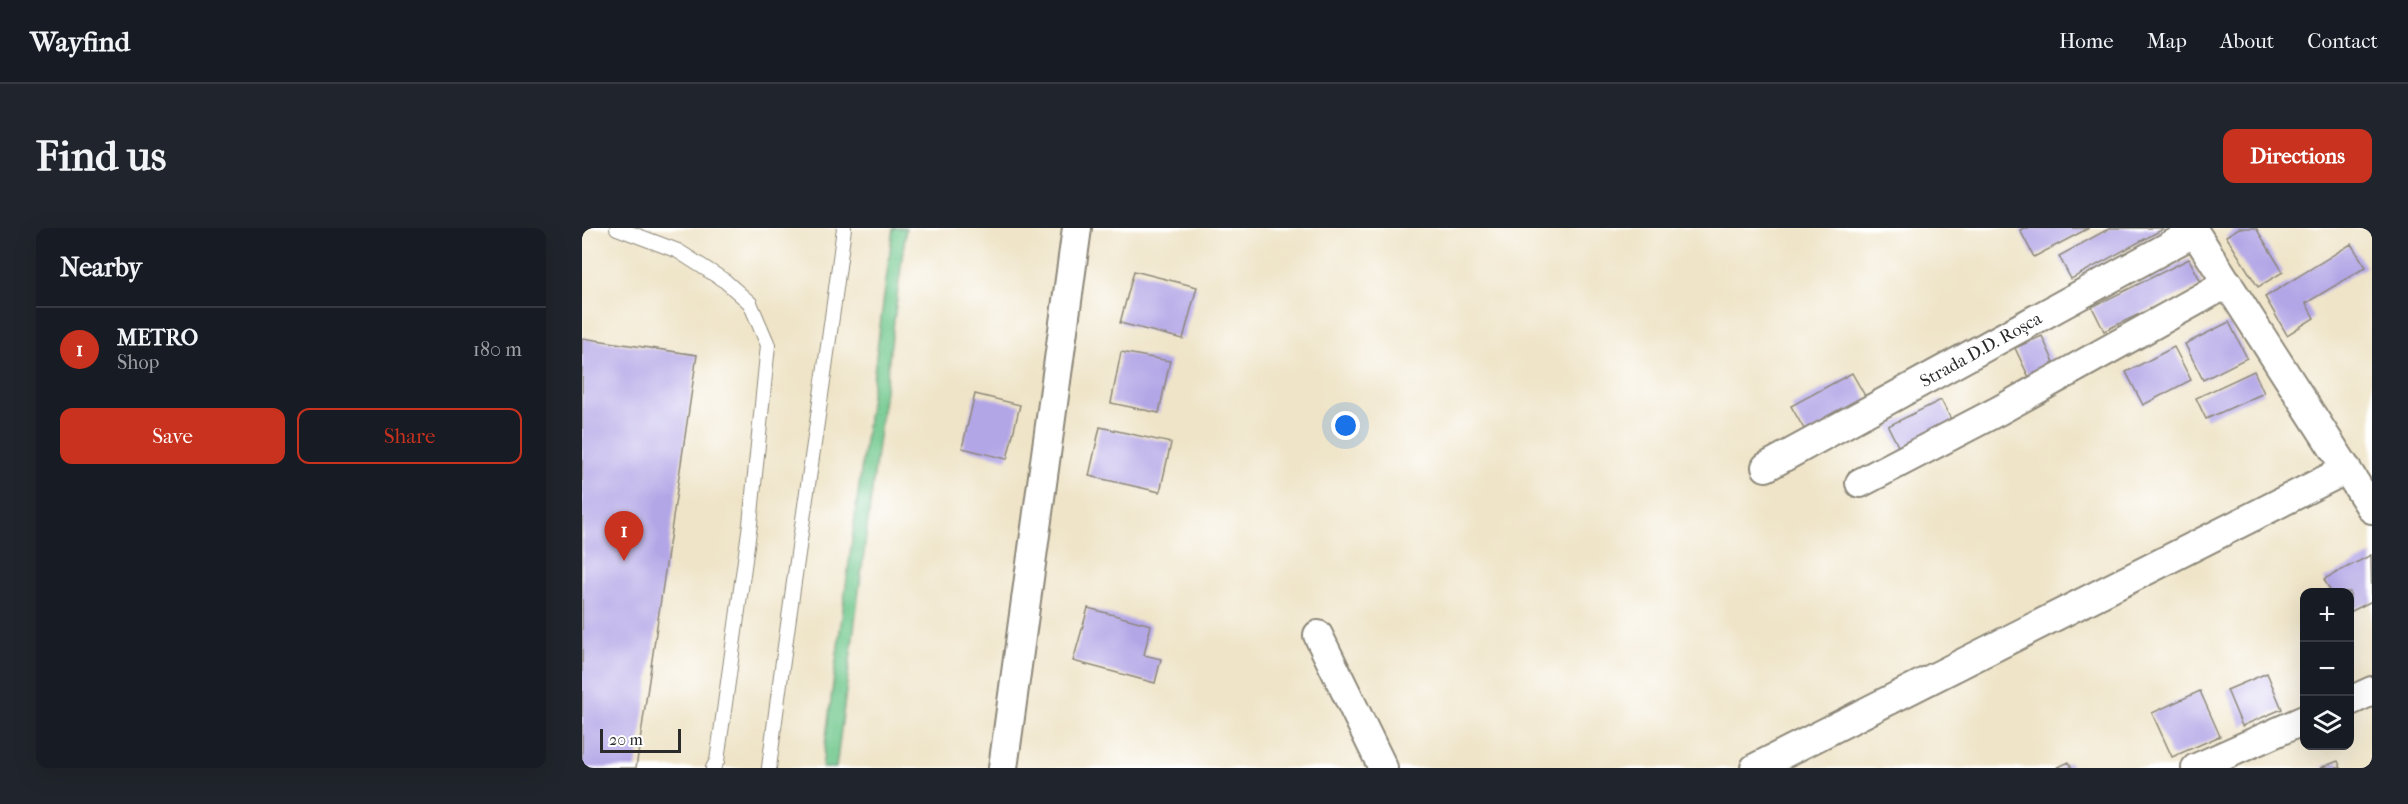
<!DOCTYPE html>
<meta charset="utf-8">
<style>
body{margin:0;font-family:"IM FELL French Canon",serif;background:#20242c;color:#f1f3f6}
.controls{position:absolute;right:18px;bottom:18px;display:grid;overflow:hidden;border-radius:12px;box-shadow:0 6px 24px #0002}
.controls button{width:54px;height:54px;display:grid;place-items:center;padding:0;border:0;border-bottom:2px solid #363941;background:#171b24;color:#f1f3f6;font:30px sans-serif}
.scale{position:absolute;left:18px;bottom:15px;width:81px;box-sizing:border-box;padding-left:6px;border:3px solid #2b2b2b;border-top:0;font-size:16px;line-height:21px;white-space:nowrap;color:#2b2b2b;-webkit-text-stroke:4px #fff;paint-order:stroke}
.you{position:absolute;left:764px;top:198px;width:21px;height:21px;margin:-15px;border:4px solid #fff;border-radius:50%;background:#1a73e8;box-shadow:0 0 0 9px #1a73e833}
.badge{display:grid;place-items:center;width:39px;height:39px;border-radius:50%;background:#c8321e;color:#fff;font-size:20px;font-weight:700}
.pin{position:absolute;translate:-50% -50px;filter:drop-shadow(0 2px 3px #0008)}
.pin::after{content:'';position:absolute;top:32px;width:21px;height:18px;background:inherit;clip-path:polygon(0 0,100% 0,50% 100%)}
.list{margin:0;padding:0;list-style:none}
h2{display:flex;justify-content:space-between;align-items:center;height:78px;margin:0;padding:0 24px;font-size:26px}
h2 small{font-size:20px;font-weight:400;color:#9ea1a6}
.list li{display:grid;grid-template-columns:39px 1fr auto;gap:18px;align-items:center;box-sizing:border-box;height:84px;padding:0 24px;border-top:2px solid #363941}
.list b{display:block;font-size:22px;white-space:nowrap}
.list p{margin:0;font-size:20px;white-space:nowrap;color:#9ea1a6}
.list em{font-size:20px;font-style:normal;color:#9ea1a6}
.actions{display:flex;gap:12px;padding:18px 24px}
.actions a{flex:1;padding:14px 0;border:2px solid #c8321e;border-radius:12px;text-align:center;font-size:21px;color:#c8321e}
.actions .main{background:#c8321e;color:#fff}
.icon{flex:none;width:33px;height:33px;fill:none;stroke:currentColor;stroke-width:2;stroke-linecap:round;stroke-linejoin:round}
.map{position:relative;flex:none;width:1790px;height:540px;overflow:hidden;border-radius:12px}
header{display:flex;align-items:center;gap:36px;box-sizing:border-box;height:84px;padding:0 30px;background:#171b24;border-bottom:2px solid #363941}
header strong{font-size:28px}
nav{display:flex;gap:33px;margin-inline-start:auto;font-size:21px}
.intro{display:flex;align-items:center;justify-content:space-between;box-sizing:border-box;height:144px;padding:0 36px}
h1{margin:0;font-size:42px}
.button{padding:15px 27px;border-radius:12px;background:#c8321e;color:#fff;font-size:21px;font-weight:700}
main{display:flex;gap:36px;padding:0 36px}
aside{flex:1;background:#171b24;border-radius:12px;box-shadow:0 6px 24px #0002}
.map>svg:first-child{display:block}
</style>
<header>
<strong>Wayfind</strong>
<nav><a>Home</a><a>Map</a><a>About</a><a>Contact</a></nav>
</header>
<div class="intro"><h1>Find us</h1><a class="button">Directions</a></div>
<main>
<aside>
<h2>Nearby<small></small></h2>
<ul class="list">
<li><span class="badge">1</span><div><b>METRO</b><p>Shop</p></div><em>180 m</em></li>
</ul>
<div class="actions"><a class="main">Save</a><a>Share</a></div>
</aside>
<div class="map">
<svg width="1790" height="540" viewBox="0 0 1790 540">
<rect width="100%" height="100%" fill="#fff"/>
<filter id="ink" filterUnits="userSpaceOnUse"><feTurbulence type="fractalNoise" baseFrequency=".0167" numOctaves="2"/><feDisplacementMap in="SourceGraphic" scale="12" xChannelSelector="R" yChannelSelector="G"/><feConvolveMatrix kernelMatrix="1 2 1 2 8 2 1 2 1" color-interpolation-filters="sRGB"/></filter>
<filter id="wash" filterUnits="userSpaceOnUse"><feTurbulence type="fractalNoise" baseFrequency=".008" numOctaves="4" result="noise"/><feDisplacementMap in="SourceGraphic" scale="24" xChannelSelector="R" yChannelSelector="G"/><feGaussianBlur stdDeviation="1.35" result="paint"/><feColorMatrix in="noise" values="0 0 0 0 0 0 0 0 0 0 0 0 0 0 0 0 0 1.4 0 .05"/><feComposite in="paint" operator="in"/></filter>
<g filter="url(#wash)">
<rect width="100%" height="100%" fill="#efe4c8"/>
<path fill="#71c88d" stroke="#4e7a5c" stroke-width="1.5" d="M311 0H324L254 540H240Z"/>
<g id="blocks">
<path fill="#b3a6e6" d="M1442 0H1507L1452 29 1438 2Z
M1528 0H1583L1489 51 1477 28Z
M1657 0H1674L1701 44 1676 59 1644 8Z
M1769 16 1784 39 1724 75 1732 90 1705 107 1683 69Z
M1607 31 1620 56 1522 103 1510 79Z
M552 43 615 59 601 111 538 95Z
M1647 94 1665 130 1621 152 1603 116Z
M1460 108 1478 148 1452 160 1433 120Z
M0 110 115 127 54 540H0Z
M1592 119 1609 152 1561 177 1544 144Z
M539 124 588 133 577 185 529 175Z
M1672 143 1682 165 1624 191 1614 170Z
M1270 145 1287 175 1226 208 1209 178Z
M393 166 438 177 425 231 380 220Z
M1359 172 1375 203 1322 230 1306 198Z
M518 199 589 215 578 264 507 248Z
M1789 327 1790 373 1768 384V364H1749L1742 351Z
M506 380 569 397 562 427 579 431 573 455 491 433Z
M1685 445 1700 481 1660 498 1645 462Z
M1618 463 1638 508 1590 529 1570 485Z
M1756 533 1759 540H1738Z
M1487 534 1490 540H1474Z"/>
</g>
</g>
<g filter="url(#ink)">
<use href="#blocks" fill-opacity="0" stroke="#8d887a" stroke-width="1.5"/>
<g fill="none" stroke-linecap="round" stroke-linejoin="round">
<defs>
<path id="service" d="M35 0 96 23 143 53 168 75 186 117 168 296 135 533 131 540
M187 540C209 359 239 180 262 0"/>
<path id="minor" d="M1610 0 1790 281
M1184 239 1613 4
M1278 255 1418 182 1646 55
M736 407 801 540
M1768 473 1790 463
M421 540 495 0
M1173 540 1765 241
M1614 540 1722 492"/>
</defs>
<use href="#service" stroke="#8d887a" stroke-width="16"/>
<use href="#minor" stroke="#8d887a" stroke-width="32"/>
<use href="#service" stroke="#fff" stroke-width="14"/>
<use href="#minor" stroke="#fff" stroke-width="28"/>
</g>
</g>
<g text-anchor="middle" dominant-baseline="central" stroke-width="5" stroke-linejoin="round" paint-order="stroke">
<g font-size="18" fill="#2b2b2b" stroke="#fff">
<text transform="translate(1399 122) rotate(-29)">Strada D.D. Roșca</text>
</g>
</g>
</svg>
<div class="controls">
<button>+</button>
<button>−</button>
<button><svg class="icon" aria-label="layers" viewBox="0 0 24 24"><path d="M12 4l9 5-9 5-9-5zM3 14l9 5 9-5"/></svg></button>
</div>
<div class="scale">20 m</div>
<div class="you"></div>
<div class="pin badge" style="left:42px;top:333px">1</div>
</div>
</main>
